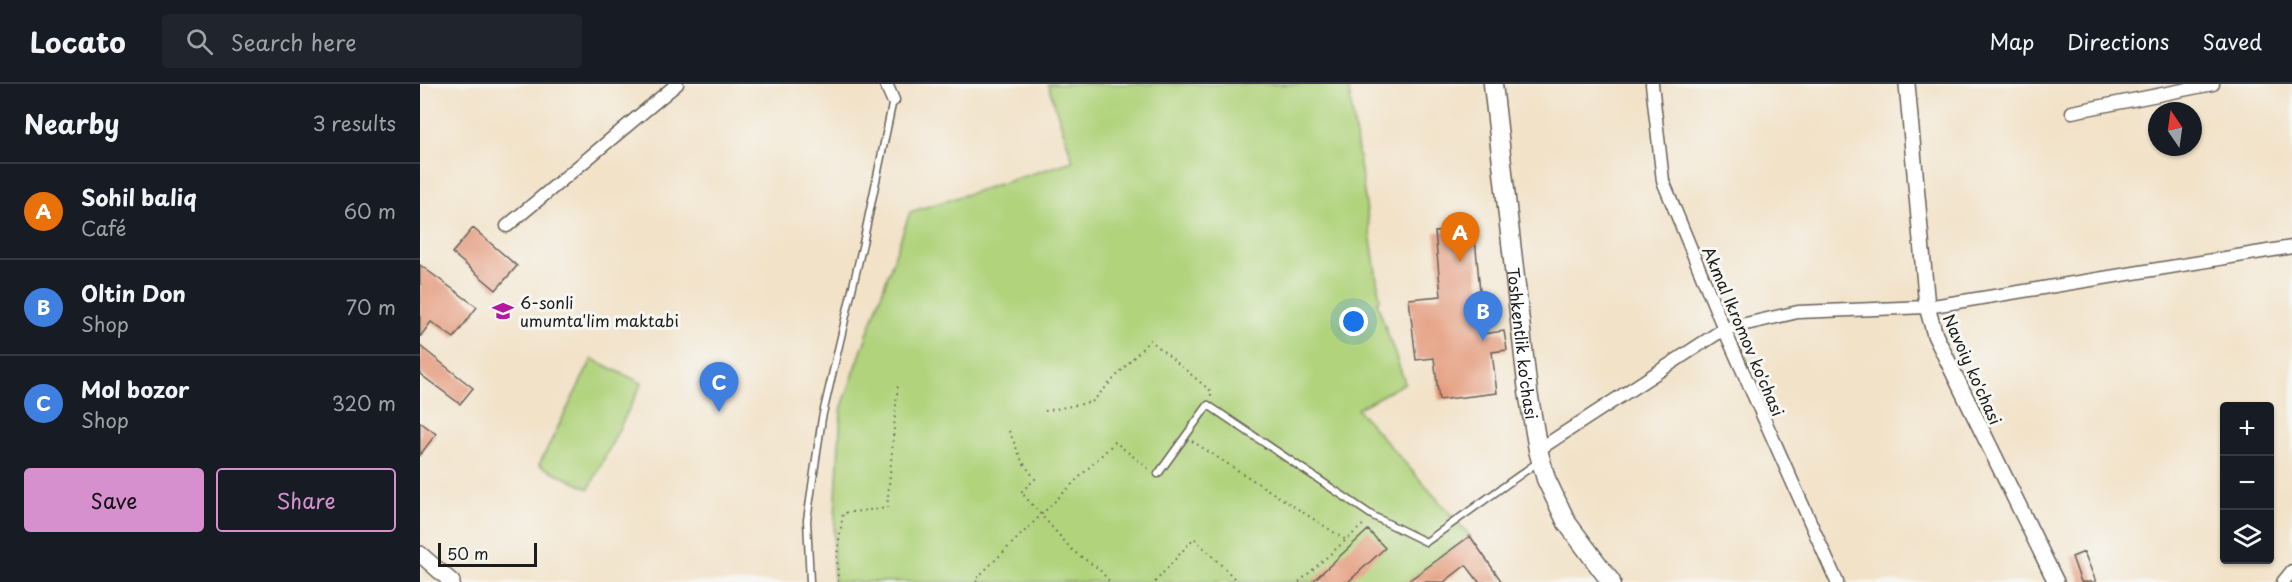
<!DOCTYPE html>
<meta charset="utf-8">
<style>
body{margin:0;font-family:"Playpen Sans",sans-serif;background:#20242c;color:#f1f3f6}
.controls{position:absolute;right:18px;bottom:18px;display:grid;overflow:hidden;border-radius:6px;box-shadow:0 2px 4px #0004}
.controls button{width:54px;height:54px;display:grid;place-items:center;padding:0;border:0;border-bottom:2px solid #363941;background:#171b24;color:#f1f3f6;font:30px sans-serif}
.compass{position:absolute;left:1728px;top:18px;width:54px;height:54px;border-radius:50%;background:#171b24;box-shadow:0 2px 4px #0004;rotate:347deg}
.scale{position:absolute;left:18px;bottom:15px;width:99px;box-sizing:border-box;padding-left:6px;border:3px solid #1c1c1c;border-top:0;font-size:16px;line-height:21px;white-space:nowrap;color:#1c1c1c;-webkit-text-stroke:4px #f6f6f2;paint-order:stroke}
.you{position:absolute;left:934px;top:238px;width:21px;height:21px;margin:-15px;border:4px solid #fff;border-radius:50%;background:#1a73e8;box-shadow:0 0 0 9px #1a73e833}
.badge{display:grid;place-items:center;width:39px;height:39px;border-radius:50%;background:#d690ce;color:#fff;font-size:20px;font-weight:700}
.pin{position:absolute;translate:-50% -50px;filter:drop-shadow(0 2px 3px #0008)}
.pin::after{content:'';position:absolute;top:32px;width:21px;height:18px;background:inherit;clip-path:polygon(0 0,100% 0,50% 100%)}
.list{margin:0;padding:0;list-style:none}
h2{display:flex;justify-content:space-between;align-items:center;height:78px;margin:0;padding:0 24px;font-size:26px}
h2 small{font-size:20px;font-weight:400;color:#9ea1a6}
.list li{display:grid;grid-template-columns:39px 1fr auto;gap:18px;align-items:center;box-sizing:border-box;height:96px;padding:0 24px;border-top:2px solid #363941}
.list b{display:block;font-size:22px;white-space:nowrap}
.list p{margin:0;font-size:20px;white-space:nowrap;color:#9ea1a6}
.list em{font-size:20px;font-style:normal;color:#9ea1a6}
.actions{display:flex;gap:12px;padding:18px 24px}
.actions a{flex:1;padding:14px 0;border:2px solid #d690ce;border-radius:6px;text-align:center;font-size:21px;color:#d690ce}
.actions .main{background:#d690ce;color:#111}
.icon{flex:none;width:33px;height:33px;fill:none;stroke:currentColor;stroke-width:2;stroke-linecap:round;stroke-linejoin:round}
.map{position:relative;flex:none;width:1872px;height:498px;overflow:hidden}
header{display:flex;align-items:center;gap:36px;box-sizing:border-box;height:84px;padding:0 30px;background:#171b24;border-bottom:2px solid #363941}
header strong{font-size:28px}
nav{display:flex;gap:33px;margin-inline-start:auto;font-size:21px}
.search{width:420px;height:54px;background:#20242c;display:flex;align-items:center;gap:15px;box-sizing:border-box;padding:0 21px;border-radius:6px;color:#9ea1a6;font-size:22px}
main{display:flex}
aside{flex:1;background:#171b24}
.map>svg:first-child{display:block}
</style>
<header>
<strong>Locato</strong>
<div class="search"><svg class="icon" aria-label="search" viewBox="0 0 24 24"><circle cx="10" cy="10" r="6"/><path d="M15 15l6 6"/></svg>Search here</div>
<nav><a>Map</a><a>Directions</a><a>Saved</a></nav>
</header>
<main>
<aside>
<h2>Nearby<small>3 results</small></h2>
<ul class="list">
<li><span class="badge" style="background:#e8710a">A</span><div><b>Sohil baliq</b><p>Café</p></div><em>60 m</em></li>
<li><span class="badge" style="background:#3f7fe0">B</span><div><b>Oltin Don</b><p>Shop</p></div><em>70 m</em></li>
<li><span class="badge" style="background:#3f7fe0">C</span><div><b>Mol bozor</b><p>Shop</p></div><em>320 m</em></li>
</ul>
<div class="actions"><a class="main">Save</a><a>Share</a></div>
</aside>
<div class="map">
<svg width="1872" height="498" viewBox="0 0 1872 498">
<rect width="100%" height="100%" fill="#f6f6f2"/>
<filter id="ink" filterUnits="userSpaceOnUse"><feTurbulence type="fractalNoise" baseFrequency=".0167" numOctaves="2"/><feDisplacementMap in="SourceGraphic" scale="12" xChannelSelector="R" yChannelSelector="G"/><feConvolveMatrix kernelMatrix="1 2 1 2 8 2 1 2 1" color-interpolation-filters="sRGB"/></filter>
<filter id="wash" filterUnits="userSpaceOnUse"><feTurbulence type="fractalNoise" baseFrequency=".008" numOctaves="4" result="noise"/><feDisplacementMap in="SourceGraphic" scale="24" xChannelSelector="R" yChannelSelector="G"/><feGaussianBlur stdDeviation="1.35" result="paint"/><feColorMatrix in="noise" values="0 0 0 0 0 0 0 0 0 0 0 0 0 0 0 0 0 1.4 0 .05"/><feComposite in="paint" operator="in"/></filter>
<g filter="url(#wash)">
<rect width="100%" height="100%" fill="#f2e2c8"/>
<path fill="#b0d37c" stroke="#66784c" stroke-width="1.5" d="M628 0H928L960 216 957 219 985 299 937 325 1050 452 987 498H414L413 469 421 326 490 128 653 77Z
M172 275 222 299 169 405 119 381Z"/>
<g id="blocks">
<path fill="#e39372" d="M53 144 97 182 76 206 32 169Z
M1054 144 1060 207H1057L1063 250 1084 247 1087 266 1072 268 1077 309 1019 316 1014 274 996 276 989 215 1021 212 1015 148Z
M0 181 57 223 34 254 11 238 0 253Z
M0 262 53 304 40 320 0 290Z
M0 338 16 350 0 371Z
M948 446 965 464 928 498H892Z
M1050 452 1082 498H1059L1046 481 1024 498H987Z
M1664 468 1676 498H1661L1652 473Z"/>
</g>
</g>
<g filter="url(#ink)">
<use href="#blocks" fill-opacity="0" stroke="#676158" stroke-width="1.5"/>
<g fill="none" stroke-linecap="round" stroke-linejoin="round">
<defs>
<path id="service" d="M738 390 788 321 953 432 1006 458 1118 378
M390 498 387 436 402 334 443 159 473 16"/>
<path id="minor" d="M466 0 473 16
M1232 0 1243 97 1304 245 1417 498
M1652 28 1793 0
M87 142 257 0
M1118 366 1304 245 1378 228 1507 223 1872 163
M1863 498 1872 487"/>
<path id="tertiary" d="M1487 0 1507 223 1515 251 1636 498
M0 470 32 498"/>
<g id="secondary">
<path id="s1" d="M1073 0 1108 308 1118 366 1126 395 1147 439 1191 498"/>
</g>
</defs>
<use href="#service" stroke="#676158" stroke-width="9"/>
<use href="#minor" stroke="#676158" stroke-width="15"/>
<use href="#tertiary" stroke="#676158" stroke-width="18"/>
<use href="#secondary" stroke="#676158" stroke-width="21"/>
<path stroke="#676158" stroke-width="2" stroke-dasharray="1.5 4.5" stroke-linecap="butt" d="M625 327 672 318 730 256 792 308 790 313
M589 347 602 377 615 395 601 408 653 467 679 485 690 498
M772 357 926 456
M418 498 417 471 423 429 467 424 478 299
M557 498 555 496 695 358 730 386
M735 498 774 454 818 498
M879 498 946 438"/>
<use href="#service" stroke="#fff" stroke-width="6"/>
<use href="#minor" stroke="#fff" stroke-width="12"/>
<use href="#tertiary" stroke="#fff" stroke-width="15"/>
<use href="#secondary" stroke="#fff" stroke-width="18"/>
</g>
</g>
<defs>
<symbol id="school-bare" viewBox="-9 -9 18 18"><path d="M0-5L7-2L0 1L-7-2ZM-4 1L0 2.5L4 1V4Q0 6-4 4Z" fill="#b5179e" stroke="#f6f6f2" stroke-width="2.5" paint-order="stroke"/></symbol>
</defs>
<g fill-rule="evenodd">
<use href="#school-bare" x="68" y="212" width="30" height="30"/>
</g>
<g text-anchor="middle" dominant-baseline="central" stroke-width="6" stroke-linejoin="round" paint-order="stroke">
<g font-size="16" fill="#1c1c1c" stroke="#f6f6f2" text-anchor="start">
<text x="100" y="218">6-sonli<tspan x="100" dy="18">umumta'lim maktabi</tspan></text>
</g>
<g font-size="16" fill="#1c1c1c" stroke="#f6f6f2">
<text transform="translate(1324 247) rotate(67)">Akmal Ikromov ko'chasi</text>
<text stroke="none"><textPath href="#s1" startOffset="261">Toshkentlik ko'chasi</textPath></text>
<text transform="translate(1553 285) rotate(66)">Navoiy ko'chasi</text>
</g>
</g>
</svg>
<div class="controls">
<button>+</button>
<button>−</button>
<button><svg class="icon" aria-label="layers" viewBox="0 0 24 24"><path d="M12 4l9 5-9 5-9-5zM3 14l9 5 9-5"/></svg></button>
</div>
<svg class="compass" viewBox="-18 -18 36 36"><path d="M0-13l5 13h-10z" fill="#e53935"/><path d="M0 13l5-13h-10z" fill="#9ea1a6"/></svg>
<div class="scale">50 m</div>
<div class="you"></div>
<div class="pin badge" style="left:1040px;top:178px;background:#e8710a">A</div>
<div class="pin badge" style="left:1063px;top:257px;background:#3f7fe0">B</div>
<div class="pin badge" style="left:299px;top:328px;background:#3f7fe0">C</div>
</div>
</main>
